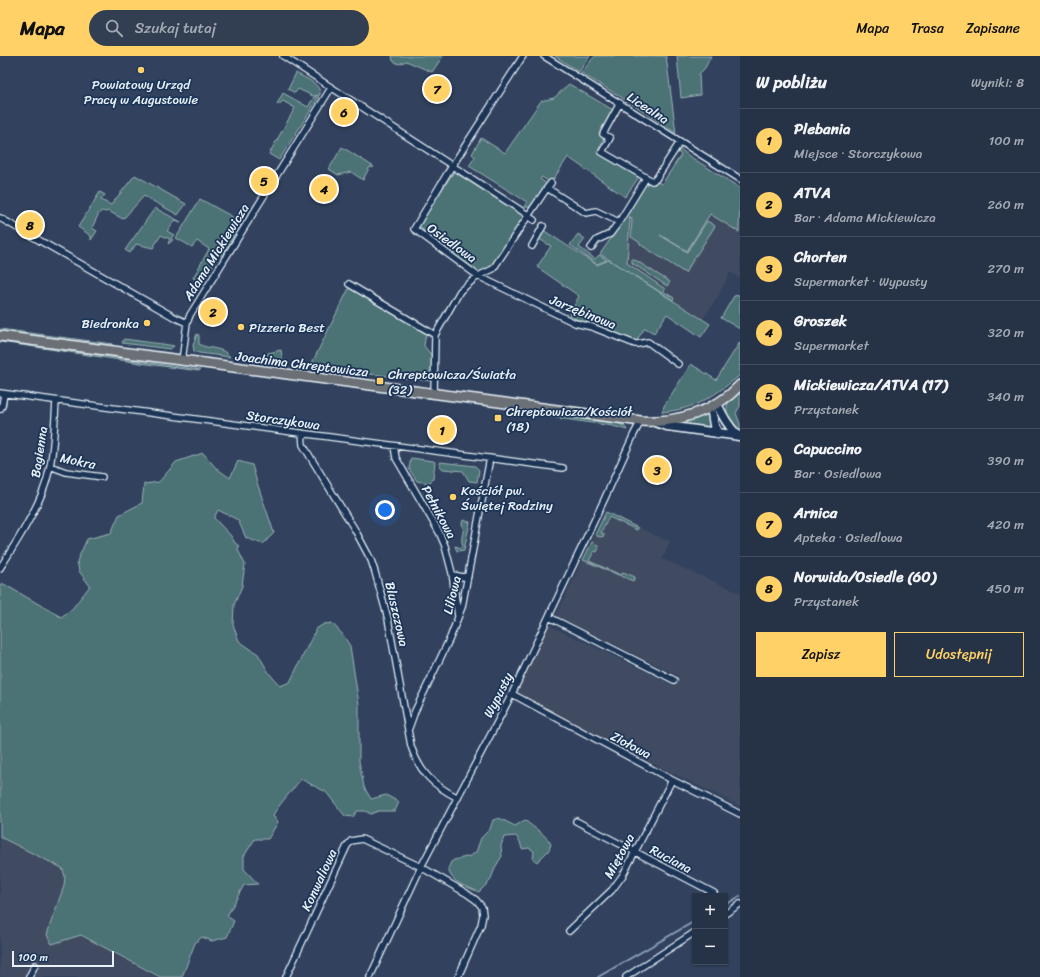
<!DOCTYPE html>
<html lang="pl">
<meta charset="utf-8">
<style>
body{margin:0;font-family:Sriracha,sans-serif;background:#323e51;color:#f1f3f6}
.controls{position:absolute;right:12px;bottom:12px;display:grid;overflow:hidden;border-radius:0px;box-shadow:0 1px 3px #0004}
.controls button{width:36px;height:36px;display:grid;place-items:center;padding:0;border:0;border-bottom:1px solid #424d5f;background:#263246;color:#f1f3f6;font:20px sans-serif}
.scale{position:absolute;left:12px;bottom:10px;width:102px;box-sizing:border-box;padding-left:4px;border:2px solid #e8f1f8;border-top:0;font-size:11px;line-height:14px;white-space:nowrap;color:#e8f1f8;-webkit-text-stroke:3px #1d3557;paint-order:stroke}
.you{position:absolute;left:385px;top:454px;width:14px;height:14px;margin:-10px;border:3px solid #fff;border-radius:50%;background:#1a73e8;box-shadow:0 0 0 6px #1a73e833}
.badge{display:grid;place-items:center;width:26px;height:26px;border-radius:50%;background:#ffd166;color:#111;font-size:13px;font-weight:700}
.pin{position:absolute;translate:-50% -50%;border:2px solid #fff;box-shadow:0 1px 4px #0006}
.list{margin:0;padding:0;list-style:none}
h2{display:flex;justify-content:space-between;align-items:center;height:52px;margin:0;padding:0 16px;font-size:17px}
h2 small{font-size:13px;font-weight:400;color:#a4aab3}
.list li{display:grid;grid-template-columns:26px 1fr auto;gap:12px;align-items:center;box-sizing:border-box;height:64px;padding:0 16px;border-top:1px solid #424d5f}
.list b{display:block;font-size:15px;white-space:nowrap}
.list p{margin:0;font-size:13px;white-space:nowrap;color:#a4aab3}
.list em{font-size:13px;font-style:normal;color:#a4aab3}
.actions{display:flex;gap:8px;padding:12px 16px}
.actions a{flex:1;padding:9px 0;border:1px solid #ffd166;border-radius:0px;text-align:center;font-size:14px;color:#ffd166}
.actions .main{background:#ffd166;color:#111}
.icon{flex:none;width:22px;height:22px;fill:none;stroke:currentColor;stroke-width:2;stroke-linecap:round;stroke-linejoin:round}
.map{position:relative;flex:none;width:740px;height:921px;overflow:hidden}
header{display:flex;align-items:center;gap:24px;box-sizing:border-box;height:56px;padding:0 20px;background:#ffd166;color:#111}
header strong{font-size:19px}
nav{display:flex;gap:22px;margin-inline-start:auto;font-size:14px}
.search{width:280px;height:36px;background:#323e51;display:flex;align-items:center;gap:10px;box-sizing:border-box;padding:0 14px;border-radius:22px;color:#a4aab3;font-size:15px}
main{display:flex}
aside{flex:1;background:#263246}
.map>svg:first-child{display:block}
</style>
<header>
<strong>Mapa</strong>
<div class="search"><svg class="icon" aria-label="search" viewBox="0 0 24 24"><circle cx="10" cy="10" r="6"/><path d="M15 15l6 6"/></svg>Szukaj tutaj</div>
<nav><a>Mapa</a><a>Trasa</a><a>Zapisane</a></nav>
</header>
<main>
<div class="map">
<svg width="740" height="921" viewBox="0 0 740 921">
<rect width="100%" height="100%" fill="#32425e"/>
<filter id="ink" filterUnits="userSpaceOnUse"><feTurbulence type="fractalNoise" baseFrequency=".025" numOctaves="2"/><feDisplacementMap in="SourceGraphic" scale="8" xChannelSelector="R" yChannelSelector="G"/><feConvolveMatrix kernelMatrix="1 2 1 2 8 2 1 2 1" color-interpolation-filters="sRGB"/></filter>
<g filter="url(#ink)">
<path fill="#404b62" d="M689 100 740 131V222L730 216 718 240 703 263 602 198 646 130 666 139Z
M606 456 665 484 670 485 662 503 740 537V750L515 640 548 569 674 629 679 620 556 560Z
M0 781 85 823 81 879 156 921H0Z"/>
<path fill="#4c7275" stroke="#9ab2b6" d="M392 0H443L432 16 406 5 399 8 393 5Z
M555 0H590L579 16Z
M595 0H666L676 77 636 50 581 17Z
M677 0H711L705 12 699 18 700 39 681 42Z
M296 17C304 22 321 27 320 39L313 40 298 33 295 37 288 33Z
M569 28 613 54 603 72 605 80 597 97 639 121 625 141 568 101 551 127 542 121 540 123 547 128 530 151H525L527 146 469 110 475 101 472 98 481 82 505 97 541 45 554 42Z
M283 37 308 51 314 41H319L279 104 269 98 295 52 283 45 278 49 277 48Z
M342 91 374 111 369 112 363 124 351 116 338 119 329 113Z
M679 92 689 100 740 132 739 176 710 158 687 195 660 179 687 196 707 165 715 170 685 217 641 189 639 186 631 181 632 163 627 158 644 129 647 127 654 129 657 126 662 128 681 99 677 95Z
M454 116 525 161 493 213 478 220 417 169Z
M135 119 186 148 178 159 144 140 123 163 108 155 106 156 102 155 99 157 92 172 97 175 91 184V180L78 171 100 136 105 139 101 144 111 149Z
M200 143 242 166 222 200 218 199 205 223 200 222 197 225 193 222 209 193 197 185 192 191 176 182Z
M155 152 181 166 175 164 167 175 174 179 171 182 173 184 168 188 170 183 161 179 153 192 136 188 130 197 125 194Z
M626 161 630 163 627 207 665 233 664 236 674 242 673 244 600 198Z
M543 174 597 209 609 204 710 268 701 281 667 258 654 277 645 272 636 285 633 286 569 260 579 240 537 211 551 190 539 183Z
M578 178 585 183 579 191 595 203 599 199 607 204 597 208 570 189Z
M632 202 670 226 667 230 632 207Z
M349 232 426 277 424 290 432 300 431 325 310 311Z
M740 239V273L721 262 734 240Z
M0 273 113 288 109 290 0 276Z
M197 278 199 279V288C208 294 223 290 230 301L199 297 194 295 193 289Z
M124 283 169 289 174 290 170 293 122 287Z
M0 285C67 294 133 305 200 314L199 315C133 307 67 295 0 286Z
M740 286V318L738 321C712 341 696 353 662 356L664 350 691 308 716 324Z
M281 294 283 307 265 305 268 297Z
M740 337V350L736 357 740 368V375C730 370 724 358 728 347Z
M516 356H527L620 368 625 371 627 374 613 370Z
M707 358 712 373 678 368Z
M203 397 216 412 230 422 238 405 252 409C258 433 267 454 274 477L263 488 246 482 238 464 218 454 214 462 231 480 235 487 239 490 238 494 245 508 242 530 234 549 233 569 239 585 258 598 269 617 280 630 290 626 316 573 324 568 332 567 343 579 350 590 359 648V705L364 731 371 743 386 739 399 746 395 755H378L371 758 365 755H357L353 761 345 760 326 736 301 723C296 730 274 754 273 760L278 766 268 783H255L244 800V813L258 828 244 829 227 860 234 865 227 881 212 885 202 881 195 887 182 921H160L81 879 52 888 47 879 50 869 64 830 65 820 62 812 0 781V529L2 527 61 561 72 553 90 530 79 515 77 505 87 483 111 477 119 459 142 447 144 428 159 426 176 406Z
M411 402 433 405 435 406 433 423 429 427 417 425 409 413Z
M440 406 475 410 479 414 477 426 469 425 463 415 443 413 440 410Z
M606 456 638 472 637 474 609 461 601 477 604 478V480L600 481 595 479Z
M463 464 470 466 464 494 457 495 455 490 461 492 463 489C459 482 466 475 462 468Z
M592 486 597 489 599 492 597 496 594 495 589 505 621 519 623 516 635 521 633 525 583 504Z
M499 762 515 770 525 764C533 772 545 777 551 788L549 794 537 806 533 803 534 795 529 792 522 793 520 786 516 780 504 781 501 790 502 800 496 810 490 825 479 836C466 830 452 828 448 813L451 806 454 804 470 800 476 796 481 782 490 773 493 764Z"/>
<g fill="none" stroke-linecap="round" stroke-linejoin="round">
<path stroke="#8aa1ba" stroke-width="2" d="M725 849 740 840
M598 921 695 865"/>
<defs>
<path id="minor" d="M283 0 528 159
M523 0 447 118 414 173 478 220 575 267 592 271 635 288H638L648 286 678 308
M544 0 740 123
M620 47 603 78 610 82 602 96 652 125 656 123 680 86
M547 132 551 127
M528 160 534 164
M0 162 174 261 187 267
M532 190 543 170
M591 192 597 184 610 178 619 166
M349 228 435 279
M182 305 187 267 190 259 331 32
M0 337 563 412
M434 338 435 279 460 235 478 220 493 213 528 160 547 132 586 157 596 155 619 166 646 122
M0 353 2 350 4 338
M302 377 303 389 355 474 371 504 375 516 388 563 411 690C420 717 433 729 458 742
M394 390 396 402 439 476 445 490 452 517 458 560
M50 410 66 416 102 421
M0 512C16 487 32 462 43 435 54 407 54 374 56 345
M453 519 463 521 468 520
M549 561 674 624
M512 638 672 724 740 758
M409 672 415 655 450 582 462 551 490 402
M576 765 714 837
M725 858 740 848
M569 875 612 834 623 819 672 724
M29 921 35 909
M286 921 347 790 351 785 362 783 421 811 466 837 476 844 482 851 483 859 481 869 458 921
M370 921 421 811 512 638 604 444 634 378 641 365
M626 921 695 876"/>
<path id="secondary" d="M717 348C723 360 728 370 738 380
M711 351 714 369 718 378
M655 366 667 370 740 380"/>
<path id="primary" d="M0 280 641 365C677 367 715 356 740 329"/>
</defs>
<use href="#minor" stroke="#e8f1f8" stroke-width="8"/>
<use href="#secondary" stroke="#e8f1f8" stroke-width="11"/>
<use href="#primary" stroke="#e8f1f8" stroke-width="12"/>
<use href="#minor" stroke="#1d3557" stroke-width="5.5"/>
<use href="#secondary" stroke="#1d3557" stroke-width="8"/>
<use href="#primary" stroke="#6b6f75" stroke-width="9"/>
</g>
</g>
<g fill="#ffd166" stroke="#1d3557" stroke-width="1.5">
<circle cx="141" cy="14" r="4"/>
<circle cx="147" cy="267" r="4"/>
<circle cx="241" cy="271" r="4"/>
<rect x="376" y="321" width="8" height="8" rx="2"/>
<rect x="494" y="358" width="8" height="8" rx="2"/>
<circle cx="453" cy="441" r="4"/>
</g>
<g text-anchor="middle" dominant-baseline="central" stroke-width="3.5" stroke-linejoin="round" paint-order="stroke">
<g font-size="13" fill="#e8f1f8" stroke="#1d3557" text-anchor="start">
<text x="141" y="28" text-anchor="middle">Powiatowy Urząd<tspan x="141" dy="15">Pracy w Augustowie</tspan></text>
<text x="139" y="267" text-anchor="end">Biedronka</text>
<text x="249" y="271">Pizzeria Best</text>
<text x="388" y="318">Chreptowicza/Światła<tspan x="388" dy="15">(32)</tspan></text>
<text x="506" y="355">Chreptowicza/Kościół<tspan x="506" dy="15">(18)</tspan></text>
<text x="461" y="434">Kościół pw.<tspan x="461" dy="15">Świętej Rodziny</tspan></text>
</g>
<g font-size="13" fill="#e8f1f8" stroke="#1d3557">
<text transform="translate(648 52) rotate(33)">Licealna</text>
<text transform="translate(452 187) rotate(36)">Osiedlowa</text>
<text transform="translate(216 196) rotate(-58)">Adama Mickiewicza</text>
<text transform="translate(583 256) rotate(22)">Jarzębinowa</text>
<text transform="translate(302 308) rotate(7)">Joachima Chreptowicza</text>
<text transform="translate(283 364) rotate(8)">Storczykowa</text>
<text transform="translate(39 396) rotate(-81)">Bagienna</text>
<text transform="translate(78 405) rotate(12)">Mokra</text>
<text transform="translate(439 456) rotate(62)">Pełnikowa</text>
<text transform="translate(452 539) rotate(-76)">Liliowa</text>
<text transform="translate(397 558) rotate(77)">Bluszczowa</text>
<text transform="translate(498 639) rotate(-63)">Wypusty</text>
<text transform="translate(631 689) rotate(28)">Ziołowa</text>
<text transform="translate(619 800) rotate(-61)">Miętowa</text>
<text transform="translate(671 803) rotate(28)">Ruciana</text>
<text transform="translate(319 824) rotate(-65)">Konwaliowa</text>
</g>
</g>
</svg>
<div class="controls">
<button>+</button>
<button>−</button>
</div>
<div class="scale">100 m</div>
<div class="you"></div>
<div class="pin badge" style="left:442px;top:374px">1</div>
<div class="pin badge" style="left:213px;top:256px">2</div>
<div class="pin badge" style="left:657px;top:414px">3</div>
<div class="pin badge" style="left:324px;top:133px">4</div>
<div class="pin badge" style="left:264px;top:125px">5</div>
<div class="pin badge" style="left:344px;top:56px">6</div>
<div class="pin badge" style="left:437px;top:33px">7</div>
<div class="pin badge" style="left:30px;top:169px">8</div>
</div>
<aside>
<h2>W pobliżu<small>Wyniki: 8</small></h2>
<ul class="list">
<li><span class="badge">1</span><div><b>Plebania</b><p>Miejsce · Storczykowa</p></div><em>100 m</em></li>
<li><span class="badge">2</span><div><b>ATVA</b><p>Bar · Adama Mickiewicza</p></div><em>260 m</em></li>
<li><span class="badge">3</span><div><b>Chorten</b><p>Supermarket · Wypusty</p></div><em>270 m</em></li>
<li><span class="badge">4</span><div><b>Groszek</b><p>Supermarket</p></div><em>320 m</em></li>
<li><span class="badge">5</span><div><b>Mickiewicza/ATVA (17)</b><p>Przystanek</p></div><em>340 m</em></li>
<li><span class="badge">6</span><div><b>Capuccino</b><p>Bar · Osiedlowa</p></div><em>390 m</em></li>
<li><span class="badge">7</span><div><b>Arnica</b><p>Apteka · Osiedlowa</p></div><em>420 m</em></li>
<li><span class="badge">8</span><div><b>Norwida/Osiedle (60)</b><p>Przystanek</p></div><em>450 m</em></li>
</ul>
<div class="actions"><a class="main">Zapisz</a><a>Udostępnij</a></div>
</aside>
</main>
